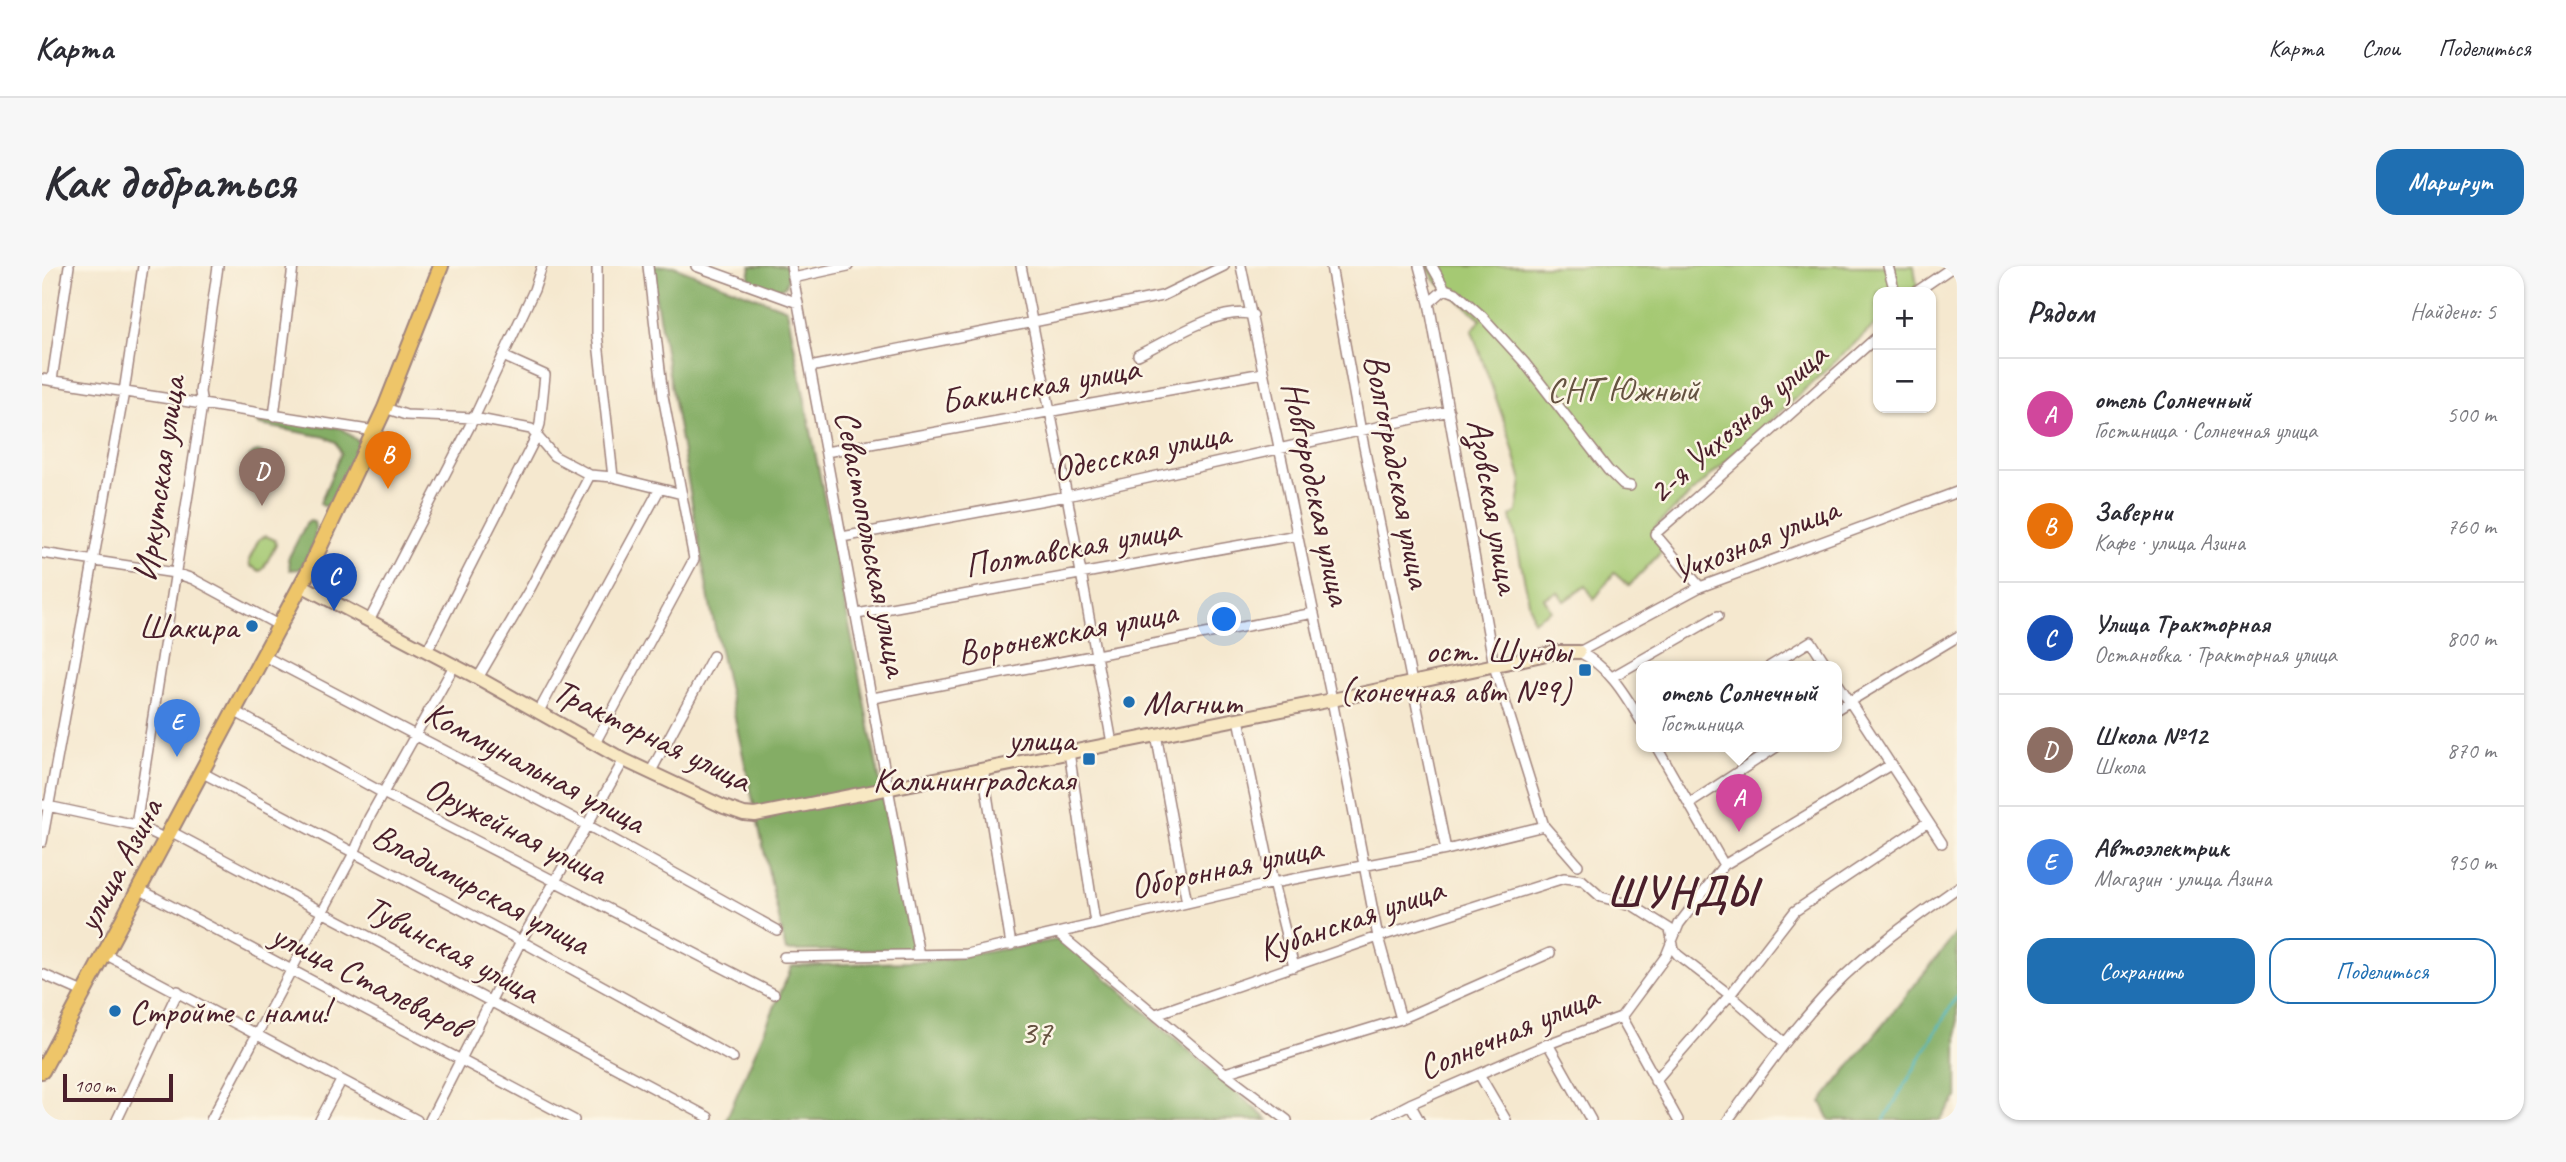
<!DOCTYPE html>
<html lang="ru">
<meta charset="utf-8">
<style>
body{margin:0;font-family:Caveat,sans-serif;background:#f7f7f7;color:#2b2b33}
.controls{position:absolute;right:21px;top:21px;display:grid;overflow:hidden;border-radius:14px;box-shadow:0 2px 5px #0004}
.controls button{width:63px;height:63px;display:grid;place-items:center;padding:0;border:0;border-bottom:2px solid #e1e1e2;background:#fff;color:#2b2b33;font:35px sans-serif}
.scale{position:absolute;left:21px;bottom:18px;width:110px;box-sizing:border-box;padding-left:7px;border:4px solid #4a1f2b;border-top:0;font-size:19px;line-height:24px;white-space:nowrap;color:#4a1f2b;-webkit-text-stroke:5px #fcf5e5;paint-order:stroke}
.you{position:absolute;left:1183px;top:354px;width:24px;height:24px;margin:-18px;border:5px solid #fff;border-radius:50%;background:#1a73e8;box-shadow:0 0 0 10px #1a73e833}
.badge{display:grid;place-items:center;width:46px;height:46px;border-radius:50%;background:#1f6fb2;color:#fff;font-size:23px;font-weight:700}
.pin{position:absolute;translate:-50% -58px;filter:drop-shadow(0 2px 4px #0008)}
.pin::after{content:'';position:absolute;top:37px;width:24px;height:21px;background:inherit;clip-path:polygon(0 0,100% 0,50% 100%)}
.popup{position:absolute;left:1594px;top:395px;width:206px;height:91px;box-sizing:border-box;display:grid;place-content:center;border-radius:14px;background:#fff;filter:drop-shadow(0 2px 5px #0005);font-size:23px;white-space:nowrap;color:#7c7c81}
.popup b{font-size:26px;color:#2b2b33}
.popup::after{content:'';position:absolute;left:50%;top:100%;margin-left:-14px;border:14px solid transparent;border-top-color:#fff}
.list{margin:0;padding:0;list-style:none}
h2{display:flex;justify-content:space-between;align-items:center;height:91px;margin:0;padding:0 28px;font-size:30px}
h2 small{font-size:23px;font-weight:400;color:#7c7c81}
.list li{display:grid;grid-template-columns:46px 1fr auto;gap:21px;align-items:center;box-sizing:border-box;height:112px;padding:0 28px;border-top:2px solid #e1e1e2}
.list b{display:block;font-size:26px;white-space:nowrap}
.list p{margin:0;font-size:23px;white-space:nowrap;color:#7c7c81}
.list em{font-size:23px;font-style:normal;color:#7c7c81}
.actions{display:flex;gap:14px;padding:21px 28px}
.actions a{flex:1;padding:16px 0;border:2px solid #1f6fb2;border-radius:21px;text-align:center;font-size:24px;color:#1f6fb2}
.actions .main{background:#1f6fb2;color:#fff}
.map{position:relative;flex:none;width:1915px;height:854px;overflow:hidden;border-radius:21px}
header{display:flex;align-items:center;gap:42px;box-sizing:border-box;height:98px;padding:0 35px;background:#fff;border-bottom:2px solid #e1e1e2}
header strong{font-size:33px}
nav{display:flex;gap:38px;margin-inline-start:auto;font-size:24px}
.intro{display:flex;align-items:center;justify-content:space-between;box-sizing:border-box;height:168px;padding:0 42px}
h1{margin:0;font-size:49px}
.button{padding:18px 32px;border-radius:21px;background:#1f6fb2;color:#fff;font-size:24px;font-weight:700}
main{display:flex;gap:42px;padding:0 42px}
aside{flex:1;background:#fff;border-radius:21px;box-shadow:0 2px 5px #0004}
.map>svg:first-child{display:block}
</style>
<header>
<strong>Карта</strong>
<nav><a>Карта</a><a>Слои</a><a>Поделиться</a></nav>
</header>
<div class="intro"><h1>Как добраться</h1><a class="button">Маршрут</a></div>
<main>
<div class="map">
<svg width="1915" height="854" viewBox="0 0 1915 854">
<rect width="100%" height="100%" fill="#fcf5e5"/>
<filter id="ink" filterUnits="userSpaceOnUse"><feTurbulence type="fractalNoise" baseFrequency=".0143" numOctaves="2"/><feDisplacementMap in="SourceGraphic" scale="14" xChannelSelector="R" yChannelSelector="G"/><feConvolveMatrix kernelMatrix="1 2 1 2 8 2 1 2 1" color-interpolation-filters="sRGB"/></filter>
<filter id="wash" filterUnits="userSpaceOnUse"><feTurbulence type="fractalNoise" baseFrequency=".00686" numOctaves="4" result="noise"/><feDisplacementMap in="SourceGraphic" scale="28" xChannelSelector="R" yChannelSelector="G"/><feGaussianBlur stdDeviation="1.57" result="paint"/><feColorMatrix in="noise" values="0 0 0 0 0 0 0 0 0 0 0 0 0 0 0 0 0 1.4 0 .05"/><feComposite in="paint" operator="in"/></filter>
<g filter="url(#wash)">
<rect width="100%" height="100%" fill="#f5e8cf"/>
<path fill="#a5c973" stroke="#78744f" stroke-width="2" d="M1385 0H1872L1875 20 1869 26H1836V56L1615 259 1610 266 1621 284 1587 320 1572 307 1552 334 1544 320 1522 335 1516 326 1502 332 1509 344 1491 355 1469 250 1475 246 1480 215 1467 169 1430 65 1439 53 1393 14Z
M224 270 233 274 234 279 221 303 218 305 208 300 207 294 217 273Z"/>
<path fill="#84ad65" stroke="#676648" stroke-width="2" d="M608 0H631L745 43 871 684 744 685 668 339Z
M709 0H744L746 12 743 20 736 24 706 17Z
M214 151 299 162 317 176 316 184 298 226 288 240H281L278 237 299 187 294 176 283 171 218 159 212 154Z
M216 185 225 191 222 210 218 212C200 208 200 193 216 185Z
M268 255 272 256C277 271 266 290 258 303L248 304 246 293 264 258Z
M1915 666V831L1898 854H1788L1779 836Z
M1020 673 1226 854H684L750 700 893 695Z"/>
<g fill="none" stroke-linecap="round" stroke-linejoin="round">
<path stroke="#45b5bd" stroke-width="2.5" d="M1842 854 1915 730"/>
</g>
</g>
<g filter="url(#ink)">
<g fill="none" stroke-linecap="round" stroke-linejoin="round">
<defs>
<path id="street" d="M555 0V67L571 211
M654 0 756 37
M749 0 877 689
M979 0 1025 230 1070 477
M1199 0 1290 434 1336 671 1359 753
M1289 0 1319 166 1404 584
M1377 0 1387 37 1452 400 1502 560 1536 599
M1390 0 1403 23 1414 27 1440 50 1482 96 1566 204 1581 219 1588 220
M1846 0 1853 26
M751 12 806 0
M1874 26 1912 0
M1387 37 1403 23
M1096 89C1126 75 1178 39 1211 49
M768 101 1120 30 1182 0
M0 113 333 165
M10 114 27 0
M343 142 364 149 432 152 489 163 512 190 548 209 571 211 640 228
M232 150 251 0
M784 186 1221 107
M800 271 1025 230 1407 145
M0 287 133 307 151 313 238 360
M1658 321 1613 268 1836 70
M815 348 1255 269
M327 355 432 152 492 24 500 0
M385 385 494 171 498 158 503 109 461 90
M1537 386 1658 321 1915 226
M1537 386C1567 401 1582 427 1599 455
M222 390 545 559 735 664
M1728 400 1769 375 1785 400
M1570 411 1676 350
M436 412 489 321 548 209
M1795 416 1900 577
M831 432 1272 347
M1795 443 1915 371
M192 445 341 527 732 728
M497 445 617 224
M1197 453 1231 617 1252 701
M1114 468 1145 637
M553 477 652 293 621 130 606 0
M1614 480 1682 599
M1027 486 1053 657
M941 503 969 679
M159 506 479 675 691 792
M608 507 671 390
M1647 538 1736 480
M1 539 94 559 124 573
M94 559 160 139 158 126 176 0
M128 565 666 851
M0 576 82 126 101 0
M97 623 532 854
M1016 667 1183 807 1245 854
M63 688 375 854
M742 691 925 688 1231 617 1404 584 1502 560
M0 708 43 727
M1114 748 1336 671 1522 612 1540 614 1559 631 1590 639 1628 663 1632 684 1636 689 1688 729 1743 777
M1579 751 1636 854
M1506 778 1549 854
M1183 807 1359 753 1508 687
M1437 808 1464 854
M1613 815 1688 729 1753 645 1886 556
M1368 838 1377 854
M75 854 136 725
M169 854 312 587 327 552 412 400
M278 854 299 815
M388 854 479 675 582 494
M1337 854 1368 838 1506 778 1579 751 1624 690 1637 658 1682 599 1850 498
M1686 854C1719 809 1751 763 1789 723 1827 684 1871 653 1915 622"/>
<path id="secondary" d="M259 319 436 412 582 494 682 541 702 548 713 549 1290 434 1514 386H1537"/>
<path id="primary" d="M0 805 267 304 343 142 399 0"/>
</defs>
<use href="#street" stroke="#a0847d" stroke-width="12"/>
<use href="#secondary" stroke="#a0847d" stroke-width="16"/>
<use href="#primary" stroke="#a0847d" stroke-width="18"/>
<use href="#street" stroke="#fff" stroke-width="9"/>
<use href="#secondary" stroke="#f8e8c3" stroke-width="12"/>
<use href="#primary" stroke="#eec569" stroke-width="14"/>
</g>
</g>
<g fill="#1f6fb2" stroke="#fcf5e5" stroke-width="2.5">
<circle cx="210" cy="360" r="7"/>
<rect x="1536" y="397" width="14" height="14" rx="3.5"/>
<circle cx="1087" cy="436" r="7"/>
<rect x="1040" y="486" width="14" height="14" rx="3.5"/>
<circle cx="73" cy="745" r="7"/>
</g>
<g text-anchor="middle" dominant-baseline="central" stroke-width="5" stroke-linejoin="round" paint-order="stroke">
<g font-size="35" fill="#4a1f2b" stroke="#fcf5e5">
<text transform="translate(998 119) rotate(-10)">Бакинская улица</text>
<text transform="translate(1695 157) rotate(-41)">2-я Учхозная улица</text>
<text transform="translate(1099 185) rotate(-12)">Одесская улица</text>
<text transform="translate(1356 205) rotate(79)">Волгоградская улица</text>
<text transform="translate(117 213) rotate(-82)">Иркутская улица</text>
<text transform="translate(1275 227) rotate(78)">Новгородская улица</text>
<text transform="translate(1452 240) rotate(80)">Азовская улица</text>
<text transform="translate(1713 274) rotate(-22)">Учхозная улица</text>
<text transform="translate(830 277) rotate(79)">Севастопольская улица</text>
<text transform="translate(1030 281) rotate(-10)">Полтавская улица</text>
<text transform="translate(1025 366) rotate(-11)">Воронежская улица</text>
<text transform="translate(610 469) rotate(26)">Тракторная улица</text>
<text transform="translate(493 501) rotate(28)">Коммунальная улица</text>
<text transform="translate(474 564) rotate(27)">Оружейная улица</text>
<text transform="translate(77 599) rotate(-62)">улица Азина</text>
<text transform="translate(1184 601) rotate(-12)">Оборонная улица</text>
<text transform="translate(439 623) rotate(28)">Владимирская улица</text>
<text transform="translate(1309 653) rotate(-19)">Кубанская улица</text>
<text transform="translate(410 683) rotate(28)">Тувинская улица</text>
<text transform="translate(327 714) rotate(27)">улица Сталеваров</text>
<text transform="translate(1466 766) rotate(-23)">Солнечная улица</text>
</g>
<g font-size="35" fill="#655241" stroke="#fcf5e5">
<text x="1581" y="123">СНТ Южный</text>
<text x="994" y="766">37</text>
</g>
<g font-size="35" fill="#4a1f2b" stroke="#fcf5e5" text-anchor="end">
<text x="196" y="360">Шакира</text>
<text x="1529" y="384">ост. Шунды<tspan x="1529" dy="40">(конечная авт №9)</tspan></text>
<text x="1101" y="436" text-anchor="start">Магнит</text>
<text x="1033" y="473">улица<tspan x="1033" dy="40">Калининградская</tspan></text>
<text x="87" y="745" text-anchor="start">Стройте с нами!</text>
</g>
<g font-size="42" font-weight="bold" letter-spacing="2" fill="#4a1f2b" stroke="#fcf5e5">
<text x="1640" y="626">ШУНДЫ</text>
</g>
</g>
</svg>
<div class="controls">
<button>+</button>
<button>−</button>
</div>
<div class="scale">100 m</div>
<div class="you"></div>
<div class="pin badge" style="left:1697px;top:566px;background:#d1479c">A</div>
<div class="popup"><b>отель Солнечный</b>Гостиница</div>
<div class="pin badge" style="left:346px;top:223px;background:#e8710a">B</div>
<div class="pin badge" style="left:292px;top:345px;background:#1a4fb4">C</div>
<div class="pin badge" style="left:220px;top:240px;background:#8d6e63">D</div>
<div class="pin badge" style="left:135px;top:491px;background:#3f7fe0">E</div>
</div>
<aside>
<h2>Рядом<small>Найдено: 5</small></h2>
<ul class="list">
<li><span class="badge" style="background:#d1479c">A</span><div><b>отель Солнечный</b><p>Гостиница · Солнечная улица</p></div><em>500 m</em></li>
<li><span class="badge" style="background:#e8710a">B</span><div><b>Заверни</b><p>Кафе · улица Азина</p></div><em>760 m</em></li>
<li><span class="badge" style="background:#1a4fb4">C</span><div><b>Улица Тракторная</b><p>Остановка · Тракторная улица</p></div><em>800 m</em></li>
<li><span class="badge" style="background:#8d6e63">D</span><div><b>Школа №12</b><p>Школа</p></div><em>870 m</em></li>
<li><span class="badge" style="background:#3f7fe0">E</span><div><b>Автоэлектрик</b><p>Магазин · улица Азина</p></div><em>950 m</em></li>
</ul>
<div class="actions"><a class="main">Сохранить</a><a>Поделиться</a></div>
</aside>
</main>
